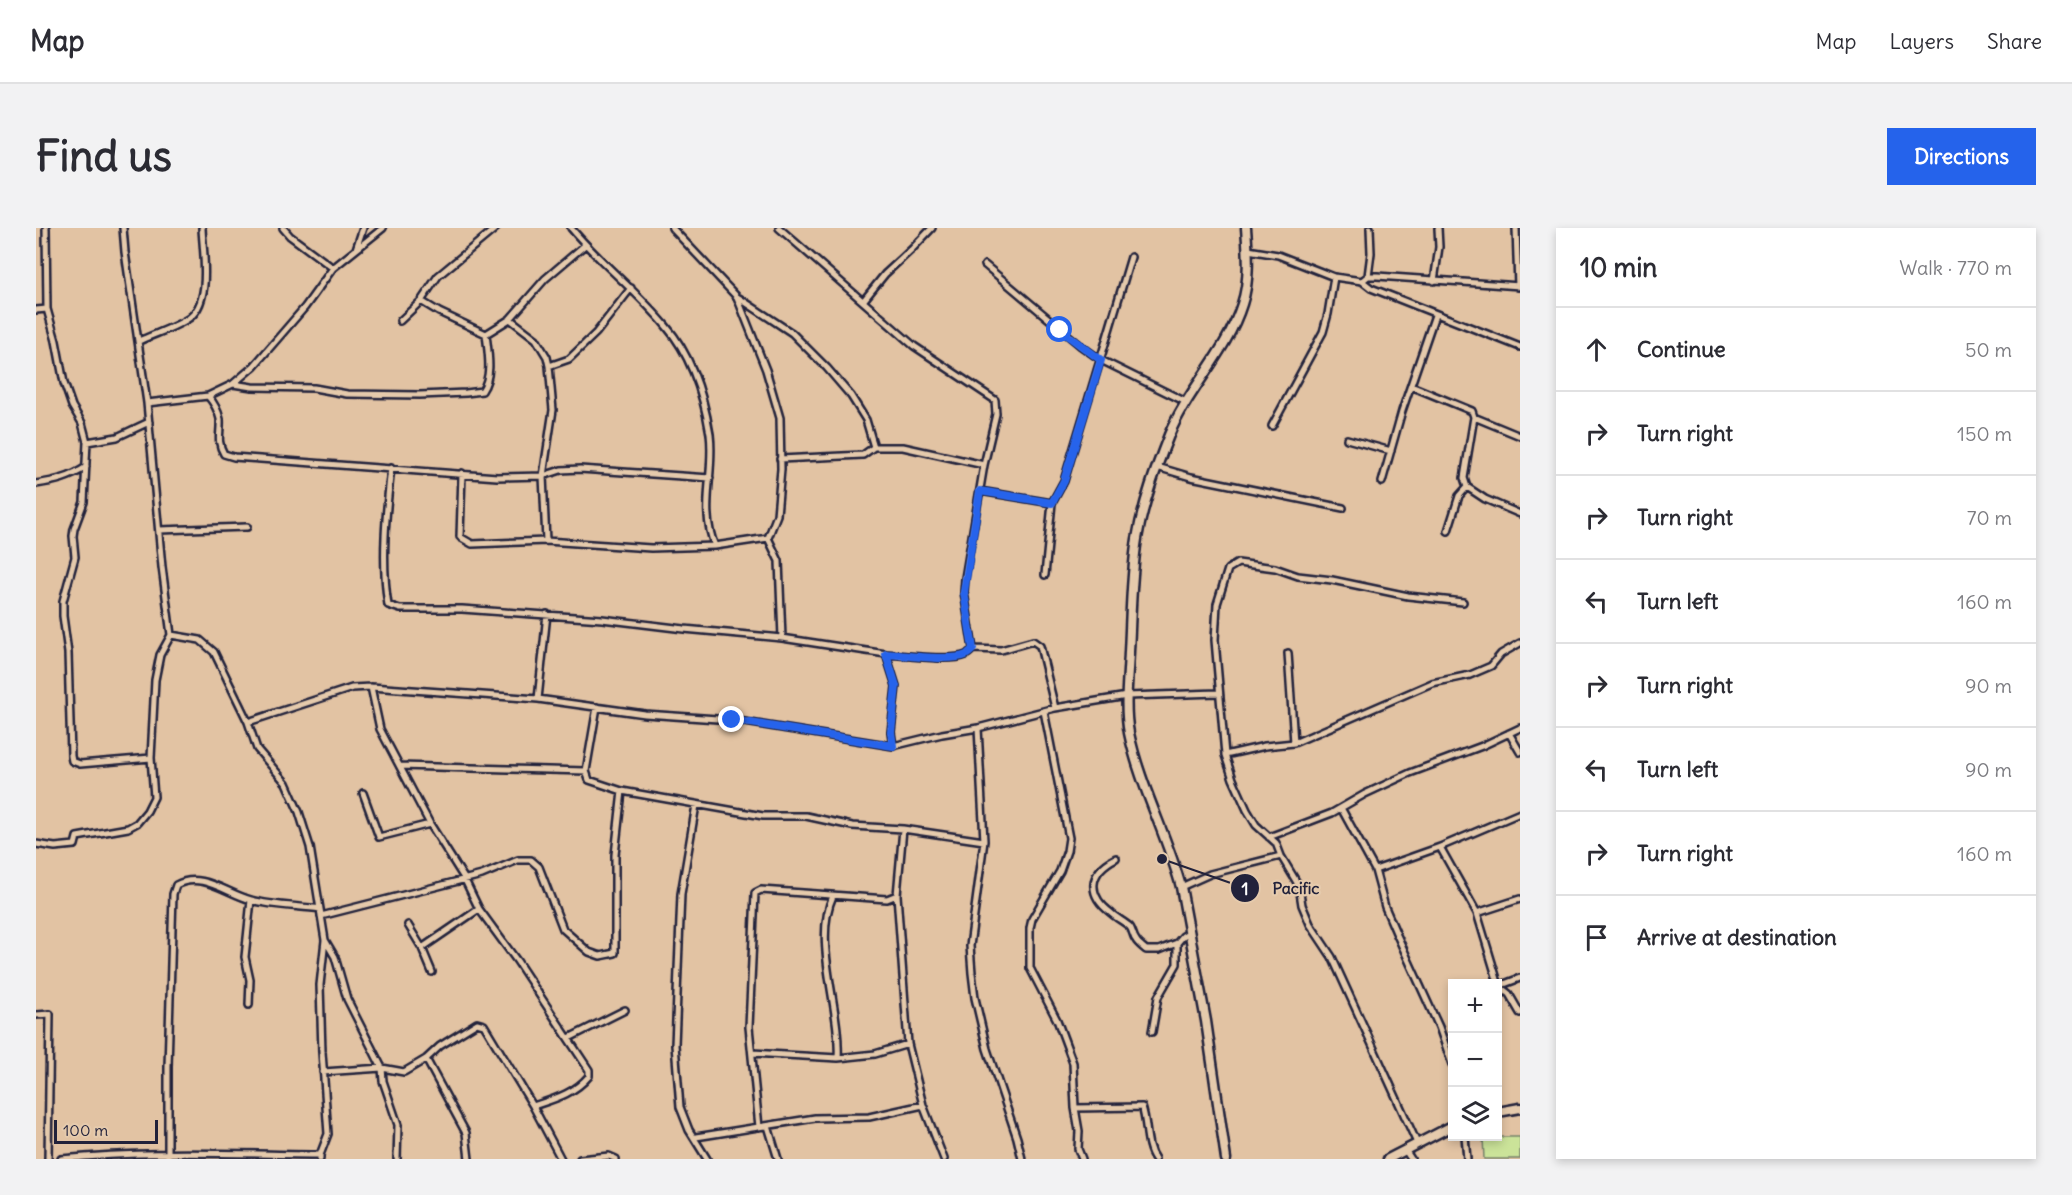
<!DOCTYPE html>
<meta charset="utf-8">
<style>
body{margin:0;font-family:Delius,sans-serif;background:#f2f2f3;color:#2b2b33}
.controls{position:absolute;right:18px;bottom:18px;display:grid;overflow:hidden;border-radius:0px;box-shadow:0 3px 9px #0003}
.controls button{width:54px;height:54px;display:grid;place-items:center;padding:0;border:0;border-bottom:2px solid #e1e1e2;background:#fff;color:#2b2b33;font:30px sans-serif}
.scale{position:absolute;left:18px;bottom:15px;width:104px;box-sizing:border-box;padding-left:6px;border:3px solid #22223b;border-top:0;font-size:16px;line-height:21px;white-space:nowrap;color:#22223b;-webkit-text-stroke:4px #e5caac;paint-order:stroke}
.stop{position:absolute;width:18px;height:18px;margin:-14px;border:4px solid #2563eb;border-radius:50%;background:#fff}
.stop.end{background:#2563eb;border-color:#fff;box-shadow:0 2px 6px #0008}
.list{margin:0;padding:0;list-style:none}
h2{display:flex;justify-content:space-between;align-items:center;height:78px;margin:0;padding:0 24px;font-size:26px}
h2 small{font-size:20px;font-weight:400;color:#7c7c81}
.list li{display:grid;grid-template-columns:39px 1fr auto;gap:18px;align-items:center;box-sizing:border-box;height:84px;padding:0 24px;border-top:2px solid #e1e1e2}
.list b{display:block;font-size:22px;white-space:nowrap}
.list em{font-size:20px;font-style:normal;color:#7c7c81}
.icon{flex:none;width:33px;height:33px;fill:none;stroke:currentColor;stroke-width:2;stroke-linecap:round;stroke-linejoin:round}
.map{position:relative;flex:none;width:1484px;height:931px;overflow:hidden;border-radius:0px}
header{display:flex;align-items:center;gap:36px;box-sizing:border-box;height:84px;padding:0 30px;background:#fff;border-bottom:2px solid #e1e1e2}
header strong{font-size:28px}
nav{display:flex;gap:33px;margin-inline-start:auto;font-size:21px}
.intro{display:flex;align-items:center;justify-content:space-between;box-sizing:border-box;height:144px;padding:0 36px}
h1{margin:0;font-size:42px}
.button{padding:15px 27px;border-radius:0px;background:#2563eb;color:#fff;font-size:21px;font-weight:700}
main{display:flex;gap:36px;padding:0 36px}
aside{flex:1;background:#fff;border-radius:0px;box-shadow:0 3px 9px #0003}
.map>svg:first-child{display:block}
</style>
<header>
<strong>Map</strong>
<nav><a>Map</a><a>Layers</a><a>Share</a></nav>
</header>
<div class="intro"><h1>Find us</h1><a class="button">Directions</a></div>
<main>
<div class="map">
<svg width="1484" height="931" viewBox="0 0 1484 931">
<rect width="100%" height="100%" fill="#e2c3a3"/>
<filter id="ink" filterUnits="userSpaceOnUse"><feTurbulence type="fractalNoise" baseFrequency=".0167" numOctaves="2"/><feDisplacementMap in="SourceGraphic" scale="12" xChannelSelector="R" yChannelSelector="G"/><feConvolveMatrix kernelMatrix="1 2 1 2 8 2 1 2 1" color-interpolation-filters="sRGB"/></filter>
<g filter="url(#ink)">
<path fill="#cbe399" stroke="#76826a" stroke-width="1.5" d="M1447 909H1484V931H1448Z"/>
<g fill="none" stroke-linecap="round" stroke-linejoin="round">
<defs>
<path id="street" d="M10 0 11 81 20 113 28 155 36 178 46 195 51 214 48 274 38 301 37 308 39 329 27 373V388L32 425 35 528 36 533 44 536 115 530
M247 0 254 8 297 40
M535 0C564 35 601 63 630 98 655 127 668 169 674 206 679 244 663 282 679 318
M636 0 701 69 730 142 744 190 745 241 741 287 732 310 743 333 746 410
M743 0 878 118 959 172 960 186 948 237 929 350 928 364 937 421
M1480 0 1482 59
M320 21 327 0
M1212 22 1242 27 1298 49 1326 53 1335 60 1484 119
M949 37 1045 118 1065 132 1150 174
M1332 48 1335 25 1334 0
M1326 53 1332 48H1341L1484 58
M1398 53 1403 19 1402 0
M703 70 756 105 791 140 815 168 830 192 838 219
M828 72 849 46 876 21 896 0
M385 73 403 84 450 106 474 91 509 51 549 17
M0 82 11 81
M474 91 500 111 511 129 513 138 517 182 507 248 510 313
M364 93 385 73 402 48 460 0
M103 113C118 106 135 101 150 92 177 77 167 26 166 0
M513 138 533 131 560 105 595 60
M197 156 216 159 278 160 311 166 384 167 430 165 446 163C457 147 452 125 450 106
M1375 158 1436 183 1438 189 1428 250 1431 259 1449 271 1484 286
M172 168C178 175 182 182 184 191 185 206 180 212 188 226L198 229 461 249 507 248 525 242 544 241 674 250
M111 175 172 168 197 156 218 138 269 79 297 40 347 0
M1438 189 1484 208
M1236 198 1287 104 1292 86 1298 49
M1311 211 1355 223
M51 214 81 209 113 194
M744 231 827 227 838 219H867L948 237
M1121 239 1155 249 1307 280
M355 240C350 284 345 333 352 377L364 381H426L566 391 648 401 746 410 850 426 860 458 855 504 857 518
M426 245 424 309 436 316 510 313 615 320 679 318 732 310
M1346 254 1366 183 1399 87
M0 256C19 253 34 250 50 239
M944 263 1016 275
M123 302 211 299
M1412 303 1423 268 1431 259
M1009 347 1016 275 1028 253 1095 29
M135 407 164 412 178 424 212 494 221 521 250 555 263 584 274 619 289 712 284 757 286 824 292 906 284 927V931
M1252 425 1258 515
M850 426C868 427 915 434 930 427 931 427 937 421 937 421L965 422 997 413 1004 418 1019 480
M335 459 344 501 394 596 428 650 443 681 481 733 553 842V848C538 866 518 871 497 878
M502 471 511 386
M1008 483 1033 610 1031 623 1024 643 996 691 994 700V740L1021 792 1037 835 1039 880 1043 903 1042 921 1046 931
M212 494 316 460 335 459 502 471 609 486 696 492 857 518 906 506 942 500 1019 480 1091 468 1182 465
M942 500 948 613 934 718 936 745 939 770 951 821 981 910 986 931
M1473 505 1484 524
M1189 527 1229 518 1258 515 1396 455 1434 447 1455 438 1465 426 1484 415
M364 538 550 543 561 479
M550 543 553 552 586 563 727 588H770L816 598 867 601 948 613
M327 565 343 609 394 596
M660 577 645 666 639 817 644 879 653 902 671 931
M1305 580 1339 642 1349 679 1361 707 1403 799 1416 836
M867 601 861 667 872 816 887 877 908 931
M1233 609 1296 585 1329 566 1374 545 1446 518 1484 500
M0 616 19 619 39 617 41 609 92 600 101 595 111 583 118 569 115 530 119 452 124 427 135 407 126 339 111 175 89 24 87 0
M1404 619 1441 685 1463 758 1473 766 1484 785
M1080 630C1053 644 1050 666 1075 685 1080 690 1089 694 1094 699 1097 703 1097 709 1100 712 1102 716 1107 719 1110 722H1123L1141 715
M1339 642 1404 619 1484 585
M1145 659 1174 646 1245 628
M797 668C776 713 805 780 802 830
M1441 685 1484 671
M285 688 446 647 482 632H495L503 639 527 701 553 724 564 728 579 725V627L586 563
M372 697 386 720 396 744
M289 712 299 729 311 771 346 840 347 853 362 897 361 931
M386 720 443 681
M1463 758 1484 750
M213 777 214 752 209 729 215 672
M0 787 14 786 12 931
M1116 804 1122 769 1141 736V715L1147 708 1154 704
M533 810 589 782
M716 825 802 830 839 826 872 816
M390 831 430 905 433 931
M287 844 346 840 368 844 390 831 404 818 441 795 448 797 497 878 525 931
M1039 880 1106 879C1112 896 1109 917 1119 931
M732 898 742 931
M723 899 713 799 719 665 725 662 851 671 861 667
M1429 908 1431 931
M660 909 779 890 833 889 887 877
M1381 915 1296 729 1274 696 1266 677 1263 658 1245 628 1240 615 1220 597 1211 582 1197 551 1189 527 1179 412 1181 376 1192 341 1202 335 1239 340 1262 348 1296 352 1372 368 1427 374
M1369 922 1375 931
M25 931C111 922 197 926 284 927
M132 931V839L137 666 140 657C165 643 190 665 215 672 237 678 262 678 284 681
M544 931 573 928 580 931"/>
<path id="secondary" d="M1462 884 1484 880
M1190 931 1170 793 1145 659C1131 607 1104 558 1093 505 1088 479 1092 450 1093 424 1095 386 1095 348 1101 311 1107 275 1120 240 1133 207 1152 161 1191 124 1206 76 1214 52 1212 25 1210 0
M1352 931 1416 898"/>
</defs>
<use href="#street" stroke="#22223b" stroke-width="10"/>
<use href="#secondary" stroke="#22223b" stroke-width="13"/>
<use href="#street" stroke="#e5caac" stroke-width="5"/>
<use href="#secondary" stroke="#e5caac" stroke-width="8"/>
</g>
</g>
<g fill="none" stroke-linecap="round" stroke-linejoin="round" filter="url(#ink)">
<path stroke="#2563eb" stroke-width="8" d="M696 492 857 518 855 504 860 458 850 426C868 427 915 434 930 427 931 427 937 421 937 421L928 364 944 263 1016 275 1028 253 1065 132 1024 102"/>
</g>
<path fill="none" stroke="#22223b" stroke-width="2" d="M1126 631L1209 660"/>
<g fill="#22223b" stroke="#e5caac" stroke-width="2">
<circle cx="1126" cy="631" r="6"/>
<circle cx="1209" cy="660" r="15"/>
</g>
<g font-size="18" text-anchor="middle" font-weight="bold" fill="#fff">
<text x="1209" y="667">1</text>
</g>
<g font-size="16" text-anchor="middle" font-weight="bold" fill="#22223b" stroke="#e5caac" stroke-width="4.5" stroke-linejoin="round" paint-order="stroke">
<text x="1260" y="666">Pacific</text>
</g>
</svg>
<div class="controls">
<button>+</button>
<button>−</button>
<button><svg class="icon" aria-label="layers" viewBox="0 0 24 24"><path d="M12 4l9 5-9 5-9-5zM3 14l9 5 9-5"/></svg></button>
</div>
<div class="scale">100 m</div>
<div class="stop" style="left:1024px;top:102px"></div>
<div class="stop end" style="left:696px;top:492px"></div>
</div>
<aside>
<h2>10 min<small>Walk · 770 m</small></h2>
<ul class="list">
<li><svg class="icon" aria-label="ahead" viewBox="0 0 24 24"><path d="M12 20V5M6 11l6-6 6 6"/></svg><div><b>Continue</b></div><em>50 m</em></li>
<li><svg class="icon" aria-label="right" viewBox="0 0 24 24"><path d="M7 20v-9h11M14 6l5 5-5 5"/></svg><div><b>Turn right</b></div><em>150 m</em></li>
<li><svg class="icon" aria-label="right" viewBox="0 0 24 24"><path d="M7 20v-9h11M14 6l5 5-5 5"/></svg><div><b>Turn right</b></div><em>70 m</em></li>
<li><svg class="icon" aria-label="left" viewBox="0 0 24 24"><path d="M17 20v-9H6M10 6l-5 5 5 5"/></svg><div><b>Turn left</b></div><em>160 m</em></li>
<li><svg class="icon" aria-label="right" viewBox="0 0 24 24"><path d="M7 20v-9h11M14 6l5 5-5 5"/></svg><div><b>Turn right</b></div><em>90 m</em></li>
<li><svg class="icon" aria-label="left" viewBox="0 0 24 24"><path d="M17 20v-9H6M10 6l-5 5 5 5"/></svg><div><b>Turn left</b></div><em>90 m</em></li>
<li><svg class="icon" aria-label="right" viewBox="0 0 24 24"><path d="M7 20v-9h11M14 6l5 5-5 5"/></svg><div><b>Turn right</b></div><em>160 m</em></li>
<li><svg class="icon" aria-label="arrive" viewBox="0 0 24 24"><path d="M6 21V4h12l-3 4 3 4H6"/></svg><div><b>Arrive at destination</b></div></li>
</ul>
</aside>
</main>
